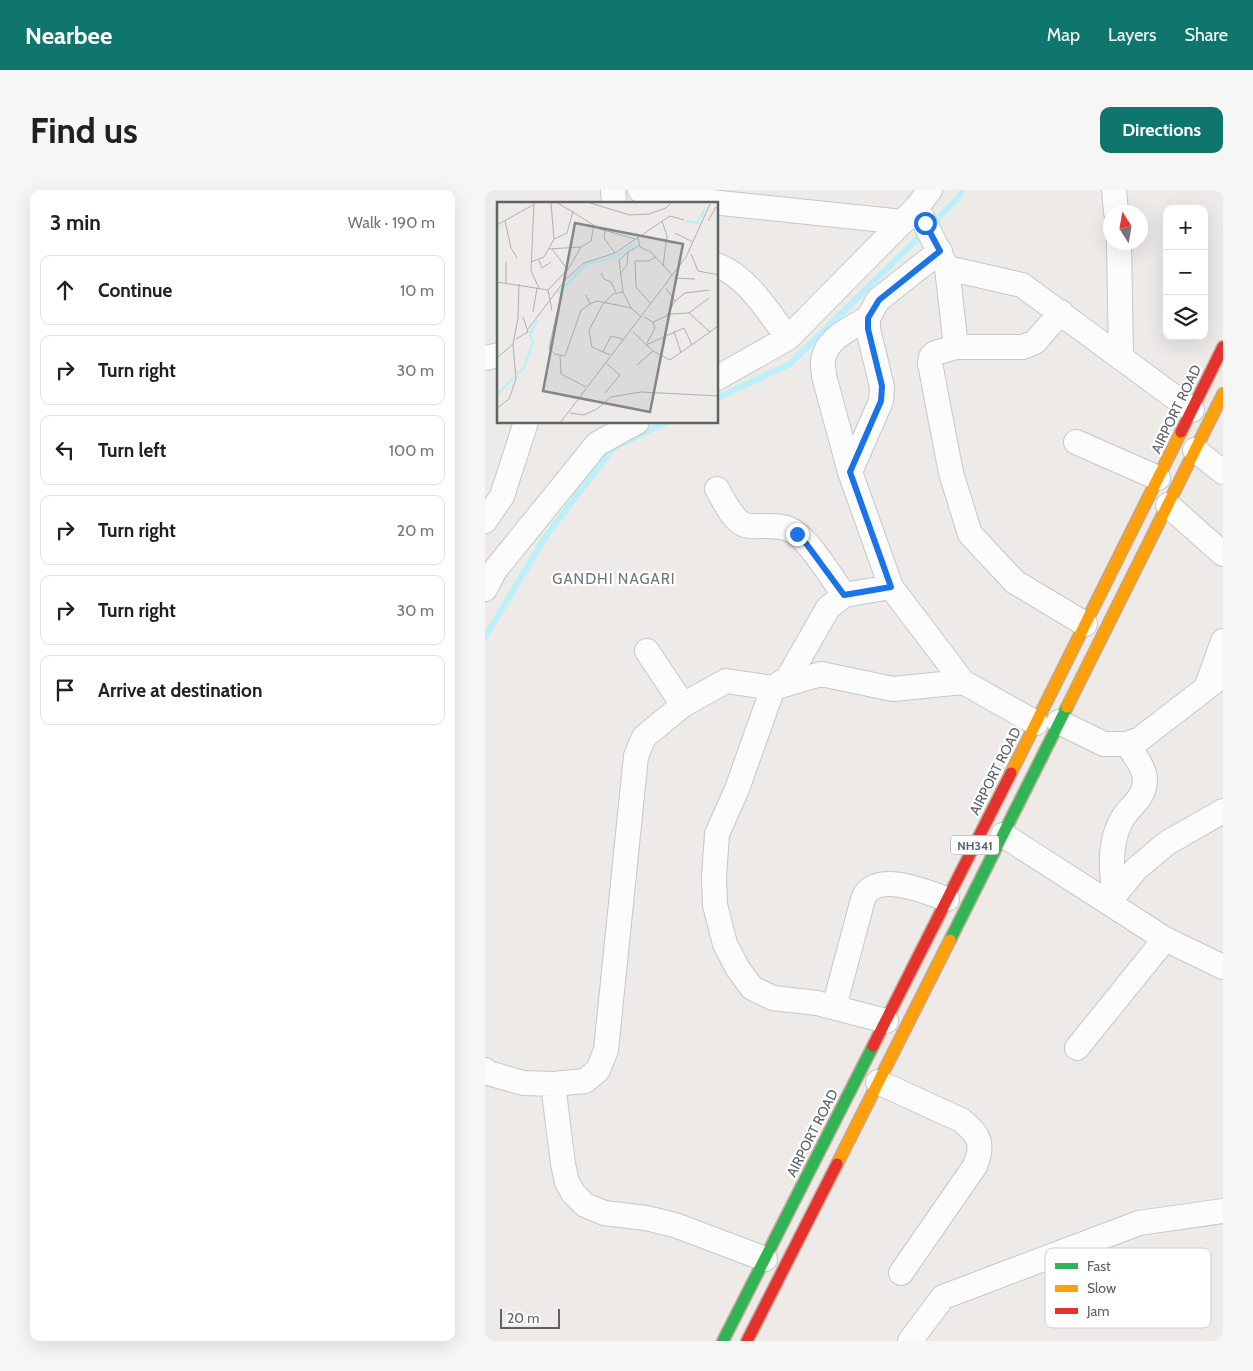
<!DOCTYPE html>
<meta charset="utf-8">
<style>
body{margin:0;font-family:Cabin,sans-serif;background:#f6f6f6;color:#202124}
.controls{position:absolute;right:15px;top:15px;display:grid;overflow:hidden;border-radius:10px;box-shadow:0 5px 20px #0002}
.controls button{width:45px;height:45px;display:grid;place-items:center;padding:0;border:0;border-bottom:1px solid #e0e0e0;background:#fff;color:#202124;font:25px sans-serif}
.compass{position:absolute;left:618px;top:15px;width:45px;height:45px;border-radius:50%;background:#fff;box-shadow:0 5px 20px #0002;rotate:349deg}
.scale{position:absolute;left:15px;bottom:12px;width:60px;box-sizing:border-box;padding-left:5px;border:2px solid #5d6466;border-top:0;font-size:14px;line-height:18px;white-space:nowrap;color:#5d6466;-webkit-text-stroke:4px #fff;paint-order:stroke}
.stop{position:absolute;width:15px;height:15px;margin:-11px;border:4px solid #1a73e8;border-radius:50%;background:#fff}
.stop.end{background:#1a73e8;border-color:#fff;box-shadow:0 1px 5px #0008}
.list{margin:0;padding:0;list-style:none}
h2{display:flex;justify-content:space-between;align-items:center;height:65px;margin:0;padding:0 20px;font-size:21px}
h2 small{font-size:16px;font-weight:400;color:#757577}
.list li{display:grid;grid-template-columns:32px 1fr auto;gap:15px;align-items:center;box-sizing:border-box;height:70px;margin:0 10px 10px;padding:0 10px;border:1px solid #e0e0e0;border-radius:10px}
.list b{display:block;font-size:19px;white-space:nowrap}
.list em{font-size:16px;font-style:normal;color:#757577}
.icon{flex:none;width:28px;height:28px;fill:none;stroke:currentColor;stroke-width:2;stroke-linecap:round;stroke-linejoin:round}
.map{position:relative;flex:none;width:738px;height:1151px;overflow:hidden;border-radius:10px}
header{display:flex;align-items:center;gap:30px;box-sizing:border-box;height:70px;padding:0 25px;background:#0f766e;color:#fff}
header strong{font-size:24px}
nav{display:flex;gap:28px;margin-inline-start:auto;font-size:18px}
.intro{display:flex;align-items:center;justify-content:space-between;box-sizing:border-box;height:120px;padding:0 30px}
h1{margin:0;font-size:35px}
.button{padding:12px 22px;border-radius:10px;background:#0f766e;color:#fff;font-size:18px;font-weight:700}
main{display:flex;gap:30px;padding:0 30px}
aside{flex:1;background:#fff;border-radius:10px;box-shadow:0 5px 20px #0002}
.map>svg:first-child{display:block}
</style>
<header>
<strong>Nearbee</strong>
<nav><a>Map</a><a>Layers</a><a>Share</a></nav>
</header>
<div class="intro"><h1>Find us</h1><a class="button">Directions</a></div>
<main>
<aside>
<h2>3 min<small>Walk · 190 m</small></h2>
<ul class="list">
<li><svg class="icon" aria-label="ahead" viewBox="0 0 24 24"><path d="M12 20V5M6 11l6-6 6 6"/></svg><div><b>Continue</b></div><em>10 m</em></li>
<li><svg class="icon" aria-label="right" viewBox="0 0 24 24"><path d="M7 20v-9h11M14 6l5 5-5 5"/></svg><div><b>Turn right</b></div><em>30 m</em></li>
<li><svg class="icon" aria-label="left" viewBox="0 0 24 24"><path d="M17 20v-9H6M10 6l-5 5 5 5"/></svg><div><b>Turn left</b></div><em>100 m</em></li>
<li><svg class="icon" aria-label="right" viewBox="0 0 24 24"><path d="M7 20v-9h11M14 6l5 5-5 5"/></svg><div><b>Turn right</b></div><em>20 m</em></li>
<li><svg class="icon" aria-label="right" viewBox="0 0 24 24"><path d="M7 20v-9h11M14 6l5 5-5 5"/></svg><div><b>Turn right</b></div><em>30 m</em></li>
<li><svg class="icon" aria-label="arrive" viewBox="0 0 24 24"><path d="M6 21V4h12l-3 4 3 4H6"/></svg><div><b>Arrive at destination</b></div></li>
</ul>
</aside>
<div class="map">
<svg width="738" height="1151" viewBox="0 0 738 1151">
<rect width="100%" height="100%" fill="#edeae8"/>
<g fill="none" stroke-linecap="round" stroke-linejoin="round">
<path stroke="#bbf0f8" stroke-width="6" d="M447 34 472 9 478 0
M232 208 305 174 440 41
M0 447 61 346 128 258 182 232"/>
<defs>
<path id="street" d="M128 0 129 14
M155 0 169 6 418 32
M629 0 631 22
M432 17 462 78 537 95 707 220
M634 52 636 168
M232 75C264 88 283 122 303 148
M462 78 471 157
M576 122 550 152 538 157H471L450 163 446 167 445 173 466 283 485 344 530 392 600 434
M383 128C367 138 341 148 338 170 337 175 339 181 339 186L365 282 406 397 478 492 551 533
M0 168 14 165
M232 188 303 148 432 17 445 0
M591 252 673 288
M710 260 738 282
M365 282 396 211 397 197 383 139V128L393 110 455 61
M232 299C239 310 247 330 260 335 266 337 274 336 279 336 288 336 298 336 306 340 323 348 347 388 359 405
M683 315 738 364
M0 331 17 306 41 232
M0 399 10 380 112 254 152 232
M162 461 198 515 241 491 288 498 336 484 408 499 478 492
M722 496 738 451
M574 532 619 554H642L655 549 738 485
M518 645 680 749 738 777
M630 704C626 681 624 655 635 633 639 624 645 619 651 612 670 590 655 573 642 554
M624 712 651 679 682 653 738 621
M349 817 377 713C378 709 380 704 382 702 400 683 442 703 462 709
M401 831 332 813 288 808 267 798 253 779 240 754 230 715 229 687 232 644 252 599 288 498 303 488 343 418 359 405 406 397
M592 858 680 749
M0 880 3 883 38 893 68 894 100 891 113 880 121 860 151 566 159 547 198 515
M393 892 476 930C495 945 499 954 490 976L416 1083
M68 894 78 974 82 992 88 1003 100 1015 119 1023 161 1028 190 1035 280 1069
M425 1151 458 1107 654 1033 738 1021"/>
<path id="fast" d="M465 750 582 517
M238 1151 388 856"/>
<path id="slow" d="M582 517 738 204
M526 583 696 242
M352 974 465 750"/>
<path id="jam" d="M696 242 738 157
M388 856 526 583
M262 1151 352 974"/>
</defs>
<use href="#street" stroke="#c6c7c6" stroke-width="26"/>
<use href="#fast" stroke="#c5a794" stroke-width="14"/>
<use href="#slow" stroke="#c5a794" stroke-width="14"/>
<use href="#jam" stroke="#c5a794" stroke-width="14"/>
<use href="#street" stroke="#fcfcfc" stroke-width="24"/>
<use href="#fast" stroke="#30b455" stroke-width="11"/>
<use href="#slow" stroke="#ff9f0a" stroke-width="11"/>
<use href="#jam" stroke="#e5322d" stroke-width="11"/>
</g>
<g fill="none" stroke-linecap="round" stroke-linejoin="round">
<path stroke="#1a73e8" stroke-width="6" d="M312 344 320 352 359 405 406 397 365 282 396 211 397 196 383 139V128L394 110 455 61 440 33"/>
</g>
<g text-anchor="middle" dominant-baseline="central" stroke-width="4.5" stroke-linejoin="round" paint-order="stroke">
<rect fill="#fff" stroke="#8e9294" stroke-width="1" x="466" y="645.5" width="48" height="19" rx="4"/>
<g font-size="12" font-weight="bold" fill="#5d6466">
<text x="490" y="655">NH341</text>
</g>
<g font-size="14" fill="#5d6466" stroke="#fff">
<text transform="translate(691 219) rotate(-64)">AIRPORT ROAD</text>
<text transform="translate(510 581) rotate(-63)">AIRPORT ROAD</text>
<text transform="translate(327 943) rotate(-63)">AIRPORT ROAD</text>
</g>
<g font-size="15" letter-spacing="1" fill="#6e7678" stroke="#fff">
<text x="129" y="389">GANDHI NAGARI</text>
</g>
</g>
<g transform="translate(12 12)">
<rect width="221" height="221" fill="#edeae8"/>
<path fill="none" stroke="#bbf0f8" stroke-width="2.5" d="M188 19 200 21 208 7M61 91 90 62 118 55 139 41M20 172 26 168 36 140 33 133 40 118M0 193 17 175"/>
<path fill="none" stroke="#afb0b0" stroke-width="1" d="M37 1 34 69 42 86M61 1 103 27 138 37M93 1 133 13 152 12 169 6 174 1M8 19 14 46 20 56M165 19 170 34 166 64M211 19 219 5M0 23 36 3M108 28 107 36 118 51M178 31 196 40M141 36 143 45 154 50 175 73M57 37 70 31 76 9M51 47 84 45M55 47 71 68M131 50 122 58 126 90 134 106 143 114M194 52 201 69 222 73M42 58 45 66 54 60M9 60V81M34 60 47 55 57 37 54 1M104 71 107 77 114 80 119 90M123 72 130 63 131 50 143 43M177 76 198 77M0 80 51 88 55 109M169 86 178 99M51 88 72 66 84 45 94 39 97 23M89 93 93 102 100 99 134 106M153 101 139 85 138 59H152L159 55M36 110 40 86M60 110 52 146 58 152 68 154 84 108 93 102M192 111 212 96M170 113 178 99 188 91 212 88M147 115 156 120 174 112 192 111 213 130 222 123M31 127 69 77 87 61 118 51 173 14 187 18M177 129 184 151M136 130 156 149 173 158 213 130M19 137 31 130 26 115M150 141 158 126 156 120M149 143 187 126 195 143M106 150 114 134 126 137M63 153 64 172 89 185M113 153 95 145 92 128 106 102 116 92 126 90M0 156 16 142M140 163 156 149M108 191 123 173 110 162M0 206 12 197 19 177 16 142 21 116 22 82M73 211 87 213 100 207 114 195 144 190 222 194M63 221 189 55 213 2"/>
<path fill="#828788" fill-opacity="0.15" stroke="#828788" stroke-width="2.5" d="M78 21 186 42 153 210 46 189Z"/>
<rect width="221" height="221" fill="none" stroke="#5d6466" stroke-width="2.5"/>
</g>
<rect x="560" y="1058" width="166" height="80" rx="8" fill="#fff" stroke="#ced0d1" stroke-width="1"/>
<rect x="570" y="1073" width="23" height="6" fill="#30b455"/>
<rect x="570" y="1095" width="23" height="7" fill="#ff9f0a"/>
<rect x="570" y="1118" width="23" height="6" fill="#e5322d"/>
<g font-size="14" fill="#5d6466">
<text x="602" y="1081">Fast</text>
<text x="602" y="1103">Slow</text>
<text x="602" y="1126">Jam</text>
</g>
</svg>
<div class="controls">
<button>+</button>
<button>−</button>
<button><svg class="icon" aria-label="layers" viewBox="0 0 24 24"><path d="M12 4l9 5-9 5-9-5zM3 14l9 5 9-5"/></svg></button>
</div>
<svg class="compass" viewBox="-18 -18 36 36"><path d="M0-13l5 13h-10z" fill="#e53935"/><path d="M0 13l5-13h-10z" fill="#757577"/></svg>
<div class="scale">20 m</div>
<div class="stop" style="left:440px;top:33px"></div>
<div class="stop end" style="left:312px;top:344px"></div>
</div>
</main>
